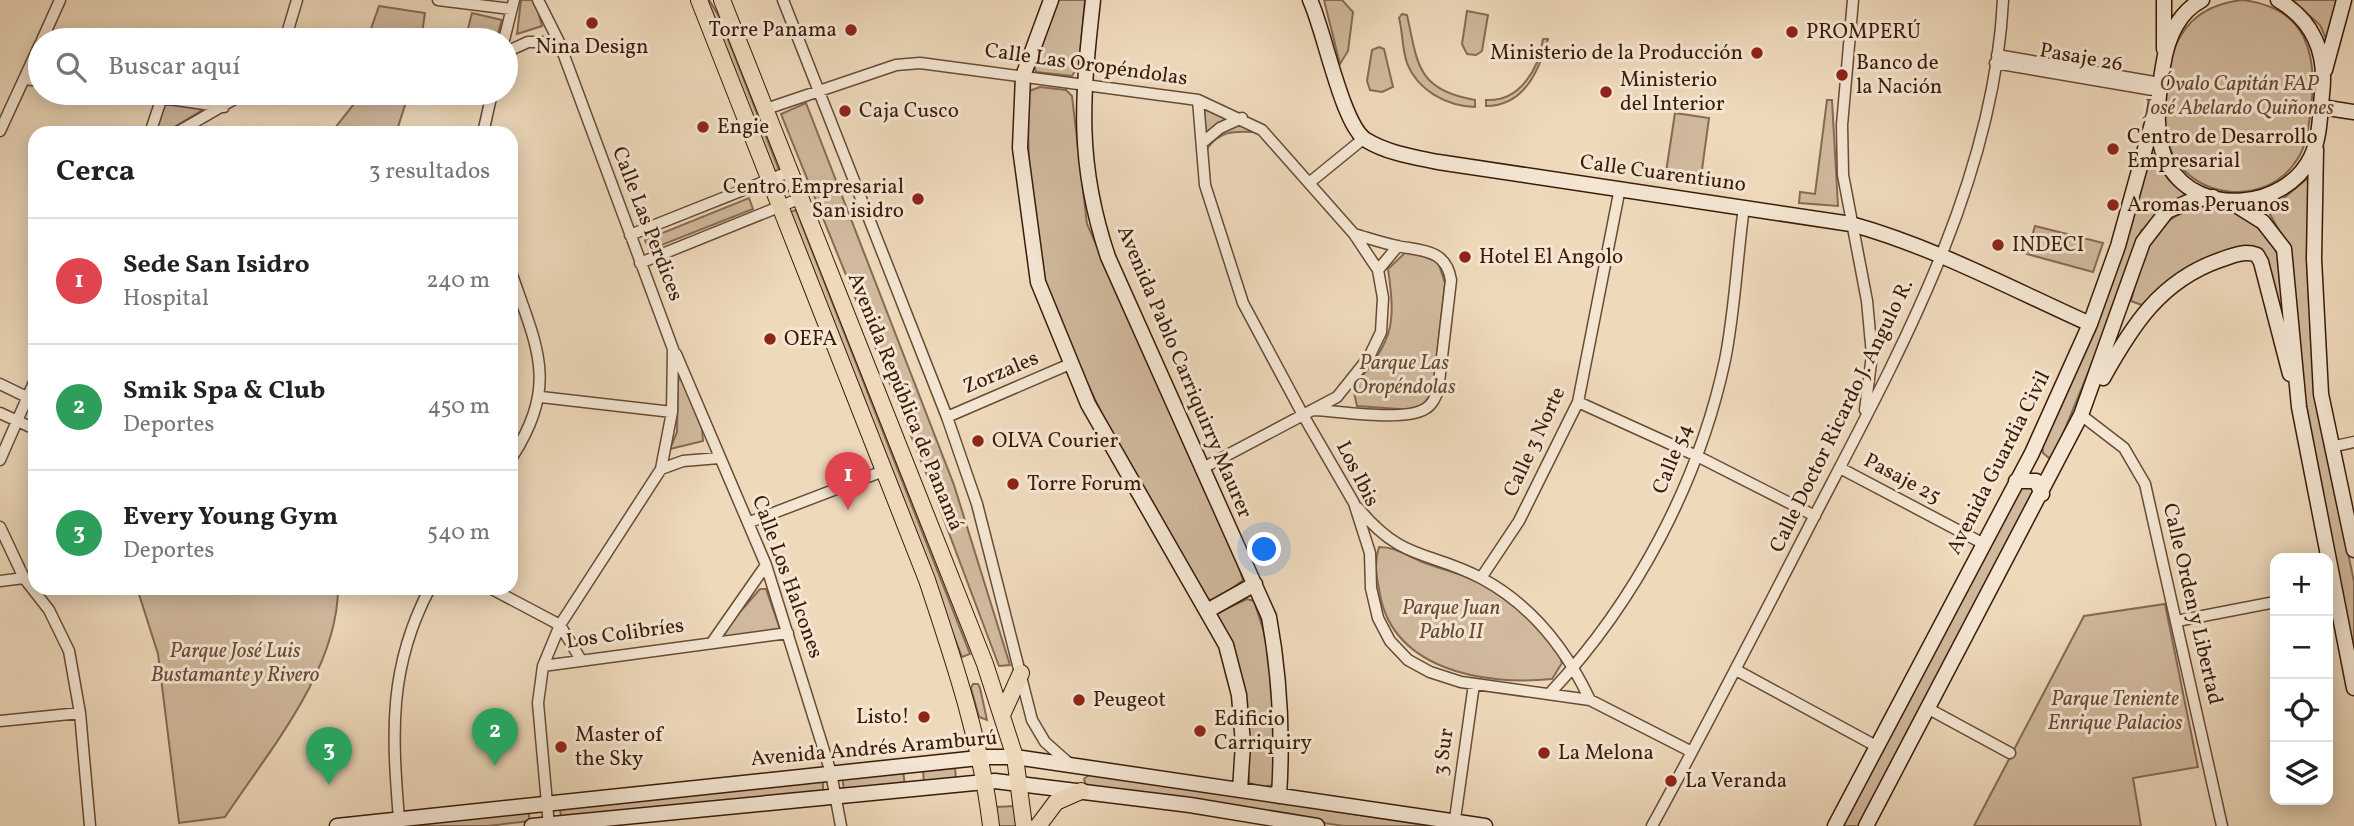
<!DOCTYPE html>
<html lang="es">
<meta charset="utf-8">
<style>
body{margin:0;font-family:Vollkorn,serif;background:#f2f2f2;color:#222}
.controls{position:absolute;right:21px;bottom:21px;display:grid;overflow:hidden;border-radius:14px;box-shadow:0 4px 18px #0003}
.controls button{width:63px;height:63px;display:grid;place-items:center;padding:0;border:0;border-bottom:2px solid #e0e0e0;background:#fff;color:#222;font:35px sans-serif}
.you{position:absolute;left:1265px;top:550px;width:24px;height:24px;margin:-18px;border:5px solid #fff;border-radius:50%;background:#1a73e8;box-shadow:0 0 0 10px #1a73e833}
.badge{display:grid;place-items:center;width:46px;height:46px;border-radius:50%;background:#b45309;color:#fff;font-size:23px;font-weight:700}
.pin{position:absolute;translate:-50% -58px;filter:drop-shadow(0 2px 4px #0008)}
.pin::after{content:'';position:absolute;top:37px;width:24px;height:21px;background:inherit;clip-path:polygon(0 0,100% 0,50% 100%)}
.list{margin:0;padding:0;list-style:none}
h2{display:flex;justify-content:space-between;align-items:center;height:91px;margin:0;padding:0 28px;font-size:30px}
h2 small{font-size:23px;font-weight:400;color:#767676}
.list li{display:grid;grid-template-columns:46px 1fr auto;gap:21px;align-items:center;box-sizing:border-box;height:126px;padding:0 28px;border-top:2px solid #e0e0e0}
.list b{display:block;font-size:26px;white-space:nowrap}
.list p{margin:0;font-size:23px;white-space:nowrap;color:#767676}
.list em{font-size:23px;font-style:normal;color:#767676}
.icon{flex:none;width:38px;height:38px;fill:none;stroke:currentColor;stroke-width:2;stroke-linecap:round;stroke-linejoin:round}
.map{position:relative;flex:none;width:2354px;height:826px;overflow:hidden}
.search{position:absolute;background:#fff;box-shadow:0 4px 18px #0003;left:28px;top:28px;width:490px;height:77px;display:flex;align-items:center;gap:18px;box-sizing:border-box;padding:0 24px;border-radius:38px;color:#767676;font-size:26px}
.panel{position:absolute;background:#fff;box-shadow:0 4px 18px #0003;left:28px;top:126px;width:490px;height:469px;border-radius:21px}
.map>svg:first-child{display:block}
</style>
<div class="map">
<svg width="2354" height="826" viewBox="0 0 2354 826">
<rect width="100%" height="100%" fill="#eed9bb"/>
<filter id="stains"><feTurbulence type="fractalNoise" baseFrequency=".00286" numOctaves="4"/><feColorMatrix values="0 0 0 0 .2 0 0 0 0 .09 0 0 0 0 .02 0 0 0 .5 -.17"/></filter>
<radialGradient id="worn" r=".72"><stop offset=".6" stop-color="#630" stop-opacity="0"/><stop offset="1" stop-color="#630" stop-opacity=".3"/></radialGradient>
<path fill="#d0b99d" stroke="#866a52" stroke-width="2" d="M521 0H535L542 26 517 34Z
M705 0H709L719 16 779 170 773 172Z
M1056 0H1085L1079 65 1072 76 1036 72 1034 65Z
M1324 0H1342L1353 12 1348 51 1340 64Z
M2242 0C2306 7 2318 53 2311 109 2308 129 2307 148 2294 164 2263 206 2196 199 2173 155 2164 137 2164 122 2165 103 2167 49 2182 7 2242 0Z
M2292 0H2337L2327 41 2320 25Z
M379 6 425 13 421 40H367Z
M1467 11 1488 15 1482 51 1476 55 1467 54 1462 44Z
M472 13 502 20 496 40H465Z
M1402 14 1407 15C1418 65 1417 90 1475 100V107C1447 106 1418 91 1407 63 1402 49 1403 33 1399 18Z
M1543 39H1548C1539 71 1524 106 1486 106V100C1519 102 1539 70 1543 39Z
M1379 47 1384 49 1393 87 1382 92 1370 90 1367 81 1372 50Z
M1040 87 1066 90 1072 96 1087 224 1237 562 1243 580 1215 602 1208 599C1157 514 1104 429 1067 336 1060 319 1050 300 1045 282 1031 228 1026 147 1029 91Z
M347 93H409L396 133H331L357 100Z
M1827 100H1832L1838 206 1799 203 1800 192 1815 194Z
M164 101 206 108 164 133H156Z
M806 103 954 485 1010 665 999 666 932 488 781 114Z
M1204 106 1244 121 1253 132C1234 131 1219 131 1207 149Z
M1675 113 1709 118 1701 177 1666 172Z
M2151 150C2160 170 2167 182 2186 193L2141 231 2115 307 2054 456 2049 458 2043 453 2042 445 2107 297 2132 223Z
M2308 178V264L2316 397 2354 582V660L2303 401 2290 249 2268 211Z
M749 198 753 209 649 250 645 240Z
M2208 206C2239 207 2274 231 2280 264 2285 285 2284 308 2286 330H2282L2260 252 2167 283 2142 305 2131 301C2144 251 2149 215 2208 206Z
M796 210 970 654 962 657 790 212Z
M2035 226 2103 243 2093 272 2027 254Z
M1408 250 1438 262 1445 283 1434 382 1428 401 1413 410 1357 406 1353 388C1391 341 1397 330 1388 269Z
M678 379 684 381 702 429 703 441 670 449 677 432Z
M2028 485 2035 490 1860 826H1841L2020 487Z
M1379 547C1396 547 1405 555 1420 561 1440 569 1462 574 1482 583 1505 592 1557 639 1562 663L1552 679C1484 686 1390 670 1379 589 1376 574 1374 562 1379 547Z
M137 588H338C338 670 268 752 225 817L179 823 158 654Z
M760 589H766L780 629 725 637V629Z
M1247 599 1254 601 1270 651 1275 740 1273 785 1263 787 1249 783 1247 728 1215 614Z
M2165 604 2198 767 2133 778 2141 826H1974L2084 616Z
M973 684H978L980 688 987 720 979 717 971 688Z
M955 768 956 780 924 782 923 771Z
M903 770 905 786 844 791 842 775Z
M1091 773 1431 826H1344L1087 788 1084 779Z
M823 777V792L561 819 560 806Z
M1015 806 1016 826H998L996 807Z
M529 807V821L488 826H356Z"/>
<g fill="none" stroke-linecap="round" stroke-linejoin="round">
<defs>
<path id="street" d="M438 0 511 9
M538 0 559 42 673 349 672 412 661 469 560 625 543 666 538 703 549 826
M783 0 947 417 977 504 1032 720 1045 742 1071 765
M1853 0 1842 125 1843 175 1867 301 1872 355 1865 410
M42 40 60 0
M285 40 297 0
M504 40 514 0
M506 52 528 42H559
M1997 55 2160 83
M1995 63 2159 91
M25 79 40 81
M129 93 224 107
M1198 100 1205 185 1243 303 1303 415 1354 503 1370 553 1371 588 1378 618 1390 641 1408 660 1430 672 1461 682 1590 700 1692 752
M766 109 896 65 920 63 1198 100 1262 130 1354 234 1378 270 1383 298 1381 332 1369 357 1337 397 1201 469
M0 131 40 44
M150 133 162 97
M176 133 245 93
M483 133 492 93
M1202 143 1220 128 1242 118
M1309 183 1363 139
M630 235 791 171
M640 263 801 198
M1378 270 1398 246
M511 272C538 350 559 384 511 459
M676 354 766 565 831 773 841 826
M0 384 35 401
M541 397 672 412
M1578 402 1699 457 1815 516
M1314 410C1340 411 1403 422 1425 409 1432 405 1435 398 1438 391L1451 280C1446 249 1422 251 1397 246 1382 243 1368 238 1354 234
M0 413 35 429
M2081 415 2124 448 2145 484 2222 826
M947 417 1070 364
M2331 447 2354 442
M0 460 35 380
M1840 468 1984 544
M661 469 683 461 719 458
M1358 508C1403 562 1427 550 1481 578 1532 605 1566 649 1590 700
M750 522 886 470
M0 527 24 578 49 610 69 651 80 713 90 826
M1481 578 1519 521 1578 402 1620 188
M0 581 24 578
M490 588 560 625 581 660
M2177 621 2275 602
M713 641 766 565
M543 666 788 633
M1736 670 1876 746
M1551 692C1636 601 1699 482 1725 360 1735 310 1737 257 1744 207
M1929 709 2010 753
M0 721 80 713
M399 819C392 734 388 667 430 588
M1454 826 1474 684
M1652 826C1708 724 1761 620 1814 517 1897 357 1994 184 2003 0"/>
<path id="secondary" d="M1051 0 1023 76 1020 148 1038 282 1088 404 1226 645 1239 695 1243 744 1240 790
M1093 0C1082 98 1076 162 1108 257L1269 617C1280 677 1283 735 1279 796
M1310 0C1324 29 1342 125 1366 140 1387 153 1414 157 1438 162L1851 224C1934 247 2012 289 2090 324
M2164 0V49
M2202 0C2177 13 2167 40 2163 66 2158 97 2152 137 2169 166 2199 218 2286 209 2311 157 2320 138 2320 115 2322 94 2327 54 2314 21 2278 0
M2325 70 2344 0
M2321 107 2354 112
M2316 149 2314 259 2321 394 2354 550
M2231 202 2263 222 2284 249 2299 407 2354 688
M2103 378C2132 326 2160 281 2220 260 2232 256 2243 250 2257 255L2261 262 2290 374
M2016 481H2036L2042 494
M1207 611 1255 584
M337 826 988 757H1015L1485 826
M532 826 995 781 1190 805 1317 826
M1835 826 2032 453 2090 324 2118 246 2158 102
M1866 826 2081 415 2143 242 2167 211 2193 200 2213 197"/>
<path id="primary" d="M699 0 927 580C954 661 981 741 991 826
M722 0 985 664 1015 757 1024 826
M1002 715 1021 673
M1038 826 1056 802 1081 791"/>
</defs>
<use href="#street" stroke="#684a35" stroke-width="13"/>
<use href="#secondary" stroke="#3b1b08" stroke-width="17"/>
<use href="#primary" stroke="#3b1b08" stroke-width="18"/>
<use href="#street" stroke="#f4e6d3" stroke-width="10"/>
<use href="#secondary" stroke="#f4e6d3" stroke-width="14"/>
<use href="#primary" stroke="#eed9bb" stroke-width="16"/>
</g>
<g fill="#8f2418" stroke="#f4e6d3" stroke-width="2.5">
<circle cx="592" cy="23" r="7"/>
<circle cx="851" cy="30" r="7"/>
<circle cx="1792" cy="32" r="7"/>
<circle cx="1757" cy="53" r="7"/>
<circle cx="1842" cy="75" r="7"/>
<circle cx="1606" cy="92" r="7"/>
<circle cx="845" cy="111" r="7"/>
<circle cx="703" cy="127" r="7"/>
<circle cx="2113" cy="149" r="7"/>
<circle cx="918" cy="199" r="7"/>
<circle cx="2113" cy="205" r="7"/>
<circle cx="1998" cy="245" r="7"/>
<circle cx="1465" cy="257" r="7"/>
<circle cx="770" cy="339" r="7"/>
<circle cx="978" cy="441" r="7"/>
<circle cx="1013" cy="484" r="7"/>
<circle cx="1079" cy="700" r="7"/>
<circle cx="924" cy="717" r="7"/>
<circle cx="1200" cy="731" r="7"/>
<circle cx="561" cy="747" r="7"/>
<circle cx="1544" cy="753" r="7"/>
<circle cx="1671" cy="781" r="7"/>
</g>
<g text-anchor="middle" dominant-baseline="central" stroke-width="6" stroke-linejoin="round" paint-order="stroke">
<g font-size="21" fill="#3b1b08" stroke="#f4e6d3" text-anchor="start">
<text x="837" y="30" text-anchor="end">Torre Panama</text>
<text x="1806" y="32">PROMPERÚ</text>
<text x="592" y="47" text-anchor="middle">Nina Design</text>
<text x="1743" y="53" text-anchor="end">Ministerio de la Producción</text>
<text x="1856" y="63">Banco de<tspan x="1856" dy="24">la Nación</tspan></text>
<text x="1620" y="80">Ministerio<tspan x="1620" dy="24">del Interior</tspan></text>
<text x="859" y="111">Caja Cusco</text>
<text x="717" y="127">Engie</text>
<text x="2127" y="137">Centro de Desarrollo<tspan x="2127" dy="24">Empresarial</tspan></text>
<text x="904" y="187" text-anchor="end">Centro Empresarial<tspan x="904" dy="24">San isidro</tspan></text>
<text x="2127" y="205">Aromas Peruanos</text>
<text x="2012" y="245">INDECI</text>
<text x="1479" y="257">Hotel El Angolo</text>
<text x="784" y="339">OEFA</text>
<text x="992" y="441">OLVA Courier</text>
<text x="1027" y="484">Torre Forum</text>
<text x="1093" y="700">Peugeot</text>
<text x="910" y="717" text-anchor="end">Listo!</text>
<text x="1214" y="719">Edificio<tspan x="1214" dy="24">Carriquiry</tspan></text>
<text x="575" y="735">Master of<tspan x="575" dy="24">the Sky</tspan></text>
<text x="1558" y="753">La Melona</text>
<text x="1685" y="781">La Veranda</text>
</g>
<g font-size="21" fill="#3b1b08" stroke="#f4e6d3">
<text transform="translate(2081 58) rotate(10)">Pasaje 26</text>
<text transform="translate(1086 65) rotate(8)">Calle Las Oropéndolas</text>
<text transform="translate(1663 174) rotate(8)">Calle Cuarentiuno</text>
<text transform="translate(647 224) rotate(69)">Calle Las Perdices</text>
<text transform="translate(1184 372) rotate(67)">Avenida Pablo Carriquirry Maurer</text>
<text transform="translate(1001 373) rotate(-23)">Zorzales</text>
<text transform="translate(905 402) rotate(68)">Avenida República de Panamá</text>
<text transform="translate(1842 416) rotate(-64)">Calle Doctor Ricardo J. Angulo R.</text>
<text transform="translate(1535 442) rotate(-65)">Calle 3 Norte</text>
<text transform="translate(1673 459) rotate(-68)">Calle 54</text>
<text transform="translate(1999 463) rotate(-63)">Avenida Guardia Civil</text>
<text transform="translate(1357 474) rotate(63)">Los Ibis</text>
<text transform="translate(1902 479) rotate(28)">Pasaje 25</text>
<text transform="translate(787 577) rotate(70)">Calle Los Halcones</text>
<text transform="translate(2192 604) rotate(77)">Calle Orden y Libertad</text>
<text transform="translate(625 634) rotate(-8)">Los Colibríes</text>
<text transform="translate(874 749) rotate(-5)">Avenida Andrés Aramburú</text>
<text transform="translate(1444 752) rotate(-82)">3 Sur</text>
</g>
<g font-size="21" font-style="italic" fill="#684a35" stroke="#f4e6d3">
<text x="2239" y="84">Óvalo Capitán FAP<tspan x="2239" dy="24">José Abelardo Quiñones</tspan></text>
<text x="1404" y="363">Parque Las<tspan x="1404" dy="24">Oropéndolas</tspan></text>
<text x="1451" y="608">Parque Juan<tspan x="1451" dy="24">Pablo II</tspan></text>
<text x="235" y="651">Parque José Luis<tspan x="235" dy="24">Bustamante y Rivero</tspan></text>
<text x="2115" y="699">Parque Teniente<tspan x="2115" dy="24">Enrique Palacios</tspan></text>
</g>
</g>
<rect width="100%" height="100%" filter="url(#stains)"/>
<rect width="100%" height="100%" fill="url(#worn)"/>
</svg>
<div class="controls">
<button>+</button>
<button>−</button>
<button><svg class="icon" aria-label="locate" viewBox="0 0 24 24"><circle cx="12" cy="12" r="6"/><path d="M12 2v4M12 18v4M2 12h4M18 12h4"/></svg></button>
<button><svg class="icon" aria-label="layers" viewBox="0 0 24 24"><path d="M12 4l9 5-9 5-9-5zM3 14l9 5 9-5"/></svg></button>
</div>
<div class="you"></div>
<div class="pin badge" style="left:848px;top:510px;background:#e0444e">1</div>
<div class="pin badge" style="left:495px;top:766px;background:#2e9e5b">2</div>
<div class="pin badge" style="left:329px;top:785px;background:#2e9e5b">3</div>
<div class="search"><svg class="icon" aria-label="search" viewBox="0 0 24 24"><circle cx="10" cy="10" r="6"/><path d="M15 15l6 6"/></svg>Buscar aquí</div>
<section class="panel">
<h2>Cerca<small>3 resultados</small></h2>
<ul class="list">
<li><span class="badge" style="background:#e0444e">1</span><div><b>Sede San Isidro</b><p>Hospital</p></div><em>240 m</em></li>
<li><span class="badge" style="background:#2e9e5b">2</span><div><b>Smik Spa &amp; Club</b><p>Deportes</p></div><em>450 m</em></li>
<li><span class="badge" style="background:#2e9e5b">3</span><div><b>Every Young Gym</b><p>Deportes</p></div><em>540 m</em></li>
</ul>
</section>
</div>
